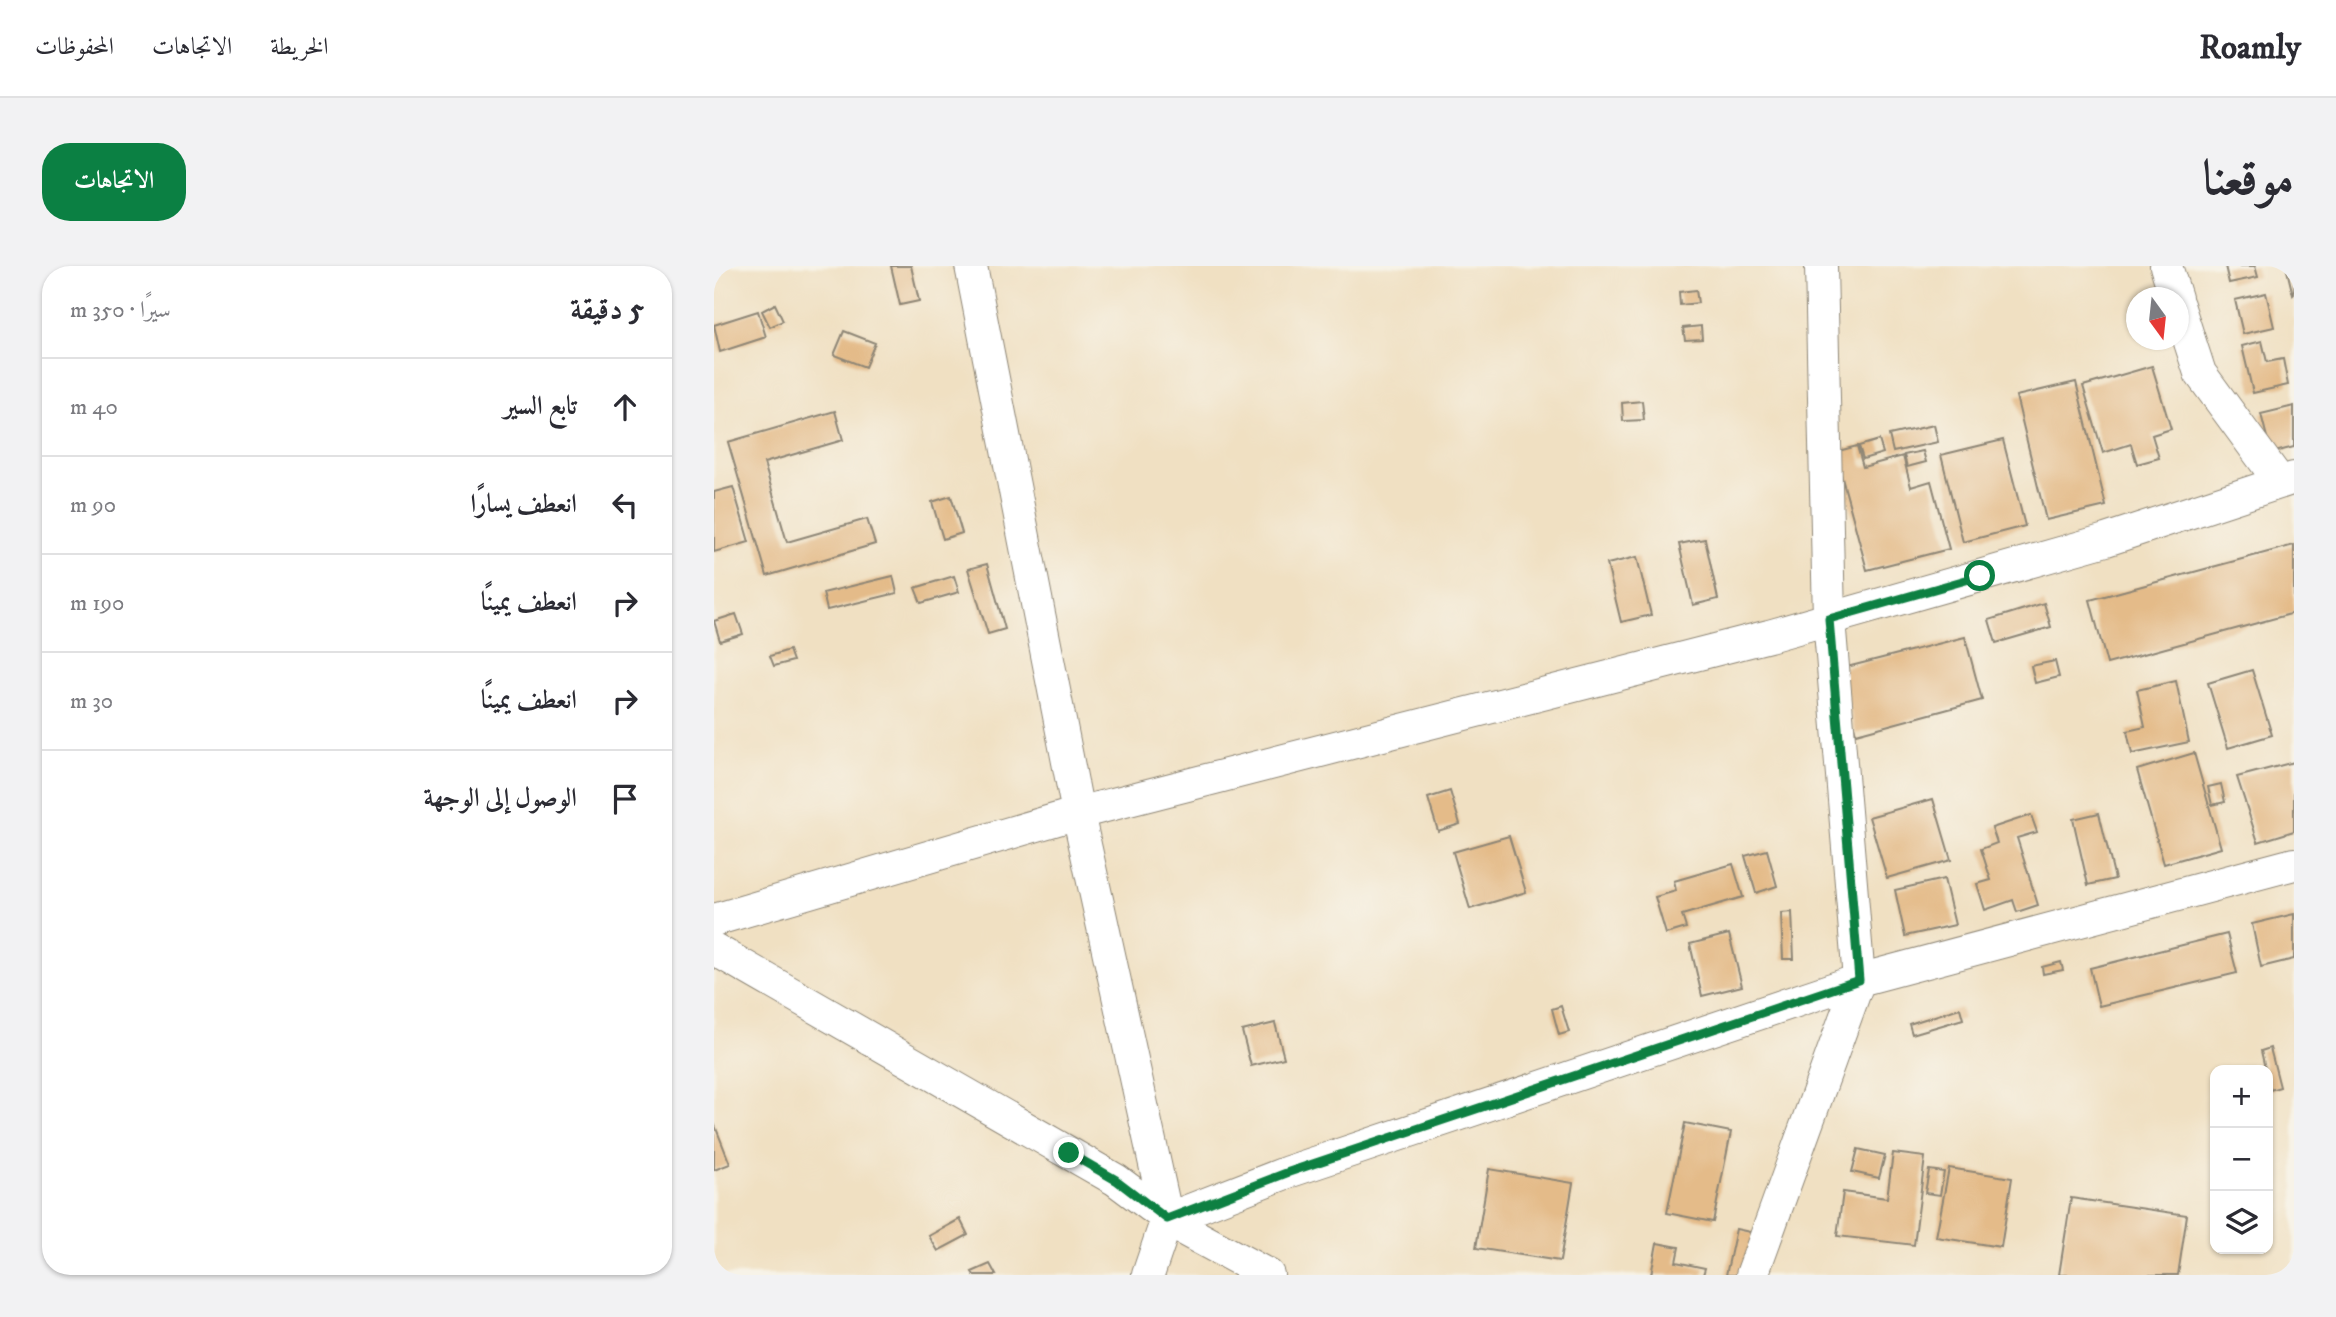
<!DOCTYPE html>
<html lang="ar">
<meta charset="utf-8">
<style>
body{margin:0;font-family:"IM FELL DW Pica",Amiri,serif;background:#f2f2f3;color:#2b2b33;direction:rtl}
.controls{position:absolute;right:21px;bottom:21px;display:grid;overflow:hidden;border-radius:14px;box-shadow:0 2px 5px #0004}
.controls button{width:63px;height:63px;display:grid;place-items:center;padding:0;border:0;border-bottom:2px solid #e1e1e2;background:#fff;color:#2b2b33;font:35px sans-serif}
.compass{position:absolute;left:1412px;top:21px;width:63px;height:63px;border-radius:50%;background:#fff;box-shadow:0 2px 5px #0004;rotate:165deg}
.stop{position:absolute;width:21px;height:21px;margin:-16px;border:5px solid #0b8043;border-radius:50%;background:#fff}
.stop.end{background:#0b8043;border-color:#fff;box-shadow:0 2px 7px #0008}
.list{margin:0;padding:0;list-style:none}
h2{display:flex;justify-content:space-between;align-items:center;height:91px;margin:0;padding:0 28px;font-size:30px}
h2 small{font-size:23px;font-weight:400;color:#7c7c81}
.list li{display:grid;grid-template-columns:46px 1fr auto;gap:21px;align-items:center;box-sizing:border-box;height:98px;padding:0 28px;border-top:2px solid #e1e1e2}
.list b{display:block;font-size:26px;white-space:nowrap}
.list em{font-size:23px;font-style:normal;color:#7c7c81}
.icon{flex:none;width:38px;height:38px;fill:none;stroke:currentColor;stroke-width:2;stroke-linecap:round;stroke-linejoin:round}
.map{position:relative;flex:none;width:1580px;height:1009px;overflow:hidden;direction:ltr;border-radius:28px}
header{display:flex;align-items:center;gap:42px;box-sizing:border-box;height:98px;padding:0 35px;background:#fff;border-bottom:2px solid #e1e1e2}
header strong{font-size:33px}
nav{display:flex;gap:38px;margin-inline-start:auto;font-size:24px}
.intro{display:flex;align-items:center;justify-content:space-between;box-sizing:border-box;height:168px;padding:0 42px}
h1{margin:0;font-size:49px}
.button{padding:18px 32px;border-radius:28px;background:#0b8043;color:#fff;font-size:24px;font-weight:700}
main{display:flex;gap:42px;padding:0 42px}
aside{flex:1;background:#fff;border-radius:28px;box-shadow:0 2px 5px #0004}
.map>svg:first-child{display:block}
</style>
<header>
<strong>Roamly</strong>
<nav><a>الخريطة</a><a>الاتجاهات</a><a>المحفوظات</a></nav>
</header>
<div class="intro"><h1>موقعنا</h1><a class="button">الاتجاهات</a></div>
<main>
<div class="map">
<svg width="1580" height="1009" viewBox="0 0 1580 1009">
<rect width="100%" height="100%" fill="#f7f3e8"/>
<filter id="ink" filterUnits="userSpaceOnUse"><feTurbulence type="fractalNoise" baseFrequency=".0143" numOctaves="2"/><feDisplacementMap in="SourceGraphic" scale="14" xChannelSelector="R" yChannelSelector="G"/><feConvolveMatrix kernelMatrix="1 2 1 2 8 2 1 2 1" color-interpolation-filters="sRGB"/></filter>
<filter id="wash" filterUnits="userSpaceOnUse"><feTurbulence type="fractalNoise" baseFrequency=".00686" numOctaves="4" result="noise"/><feDisplacementMap in="SourceGraphic" scale="28" xChannelSelector="R" yChannelSelector="G"/><feGaussianBlur stdDeviation="1.57" result="paint"/><feColorMatrix in="noise" values="0 0 0 0 0 0 0 0 0 0 0 0 0 0 0 0 0 1.4 0 .05"/><feComposite in="paint" operator="in"/></filter>
<g filter="url(#wash)">
<rect width="100%" height="100%" fill="#f0e0c2"/>
<g id="blocks">
<path fill="#e4bb89" d="M177 0H197L205 35 186 39Z
M1511 0H1541L1544 11 1515 17Z
M1572 0H1580V28L1579 29Z
M982 24 984 37 966 39 965 26Z
M1552 27 1560 61 1529 68 1521 34Z
M61 38 69 55 56 61 48 45Z
M44 45 52 71 6 86 0 59Z
M987 60 988 73 971 74 969 62Z
M130 65 161 77 151 101 120 89Z
M1548 75 1553 96 1569 93 1574 119 1539 127 1528 80Z
M1438 100 1457 163 1438 169 1445 192 1423 198 1417 178 1389 187 1369 120Z
M1362 116 1392 240 1332 254 1302 130Z
M928 135 930 154 909 155 908 137Z
M1580 140V181L1557 187 1547 148Z
M121 145 129 174 50 197 73 276 153 253 161 278 53 310 14 176Z
M1220 159 1224 176 1179 186 1175 169Z
M1165 174 1169 187 1149 193 1145 180Z
M1289 174 1311 260 1249 276 1227 189Z
M1143 180 1149 201 1189 190 1197 221 1217 215 1235 283 1153 304 1121 186Z
M1209 185 1212 196 1193 201 1190 189Z
M19 221 35 276 0 286V226Z
M237 230 248 267 229 273 218 236Z
M991 273 1004 333 979 339 965 278Z
M1580 279V347L1393 398 1376 334Z
M923 291 937 349 907 356 893 298Z
M273 298 291 363 274 368 254 303Z
M179 310 183 327 113 344 109 327Z
M240 310 245 326 207 337 201 322Z
M1330 337 1337 361 1282 377 1275 354Z
M22 348 29 368 6 375 0 355Z
M1251 371 1268 434 1142 468 1125 403Z
M75 384 79 395 60 400 56 390Z
M1341 395 1345 411 1321 417 1317 400Z
M1538 404 1558 469 1514 482 1494 417Z
M1462 415 1475 476 1418 488 1413 465 1431 461 1423 424Z
M1480 487 1507 582 1450 598 1423 504Z
M1580 496V565L1544 576 1523 511Z
M1507 518 1511 536 1498 539 1494 521Z
M736 525 746 558 724 565 714 532Z
M1219 533 1237 594 1173 612 1155 551Z
M1385 547 1401 613 1374 619 1359 553Z
M1317 549 1323 566 1303 572 1324 639 1303 646 1299 634 1271 644 1263 618 1277 614 1267 583 1283 577 1278 562Z
M795 570 812 626 756 643 739 586Z
M1053 584 1063 620 1042 627 1031 590Z
M1019 598 1029 631 968 649 972 662 952 668 941 631 962 625 960 615Z
M1230 613 1241 659 1191 670 1181 624Z
M1078 646 1080 693H1069L1067 647Z
M1580 648V693L1547 701 1538 658Z
M1015 668 1028 720 988 730 976 678Z
M1513 668 1523 707 1385 740 1376 702Z
M1347 696 1349 704 1329 708 1328 701Z
M847 740 855 766 845 769 838 743Z
M1246 742 1249 753 1198 768 1195 758Z
M561 757 570 792 537 800 528 765Z
M1556 782 1566 821 1556 824 1547 785Z
M0 857 16 898 0 904Z
M971 857 1017 866 999 956 953 947Z
M1144 883 1171 889 1165 912 1138 906Z
M1179 887 1211 891 1200 979 1123 970 1129 926 1173 932Z
M1235 902 1298 912 1287 981 1222 971Z
M775 903 859 917 846 995 762 982Z
M1215 904 1230 906 1226 929 1211 927Z
M1357 932 1473 949 1464 1009H1345Z
M246 953 254 969 224 985 215 970Z
M1022 963 1045 968 1036 1009H1012Z
M943 977 965 981 962 996 991 1002 989 1009H937Z
M276 998 282 1009H260L258 1006Z"/>
</g>
</g>
<g filter="url(#ink)">
<use href="#blocks" fill-opacity="0" stroke="#8e8676" stroke-width="2"/>
<g fill="none" stroke-linecap="round" stroke-linejoin="round">
<defs>
<path id="minor" d="M257 0 364 547 453 953 434 1009
M1452 0 1462 32
M1464 39 1486 107 1566 216
M0 654 364 547 1055 370 1392 274 1580 212
M0 683 402 914 465 961 554 1009
M453 953 574 906 1145 714 1580 598
M1038 1009 1145 714 1115 353 1107 0"/>
</defs>
<use href="#minor" stroke="#8e8676" stroke-width="34"/>
<use href="#minor" stroke="#fff" stroke-width="32"/>
</g>
</g>
<g fill="none" stroke-linecap="round" stroke-linejoin="round" filter="url(#ink)">
<path stroke="#0b8043" stroke-width="9" d="M355 887 402 914 453 953 575 906 1145 714 1115 353 1266 310"/>
</g>
</svg>
<div class="controls">
<button>+</button>
<button>−</button>
<button><svg class="icon" aria-label="layers" viewBox="0 0 24 24"><path d="M12 4l9 5-9 5-9-5zM3 14l9 5 9-5"/></svg></button>
</div>
<svg class="compass" viewBox="-18 -18 36 36"><path d="M0-13l5 13h-10z" fill="#e53935"/><path d="M0 13l5-13h-10z" fill="#7c7c81"/></svg>
<div class="stop" style="left:1266px;top:310px"></div>
<div class="stop end" style="left:355px;top:887px"></div>
</div>
<aside>
<h2>5 دقيقة<small>سيرًا · 350 m</small></h2>
<ul class="list">
<li><svg class="icon" aria-label="ahead" viewBox="0 0 24 24"><path d="M12 20V5M6 11l6-6 6 6"/></svg><div><b>تابع السير</b></div><em>40 m</em></li>
<li><svg class="icon" aria-label="left" viewBox="0 0 24 24"><path d="M17 20v-9H6M10 6l-5 5 5 5"/></svg><div><b>انعطف يسارًا</b></div><em>90 m</em></li>
<li><svg class="icon" aria-label="right" viewBox="0 0 24 24"><path d="M7 20v-9h11M14 6l5 5-5 5"/></svg><div><b>انعطف يمينًا</b></div><em>190 m</em></li>
<li><svg class="icon" aria-label="right" viewBox="0 0 24 24"><path d="M7 20v-9h11M14 6l5 5-5 5"/></svg><div><b>انعطف يمينًا</b></div><em>30 m</em></li>
<li><svg class="icon" aria-label="arrive" viewBox="0 0 24 24"><path d="M6 21V4h12l-3 4 3 4H6"/></svg><div><b>الوصول إلى الوجهة</b></div></li>
</ul>
</aside>
</main>
